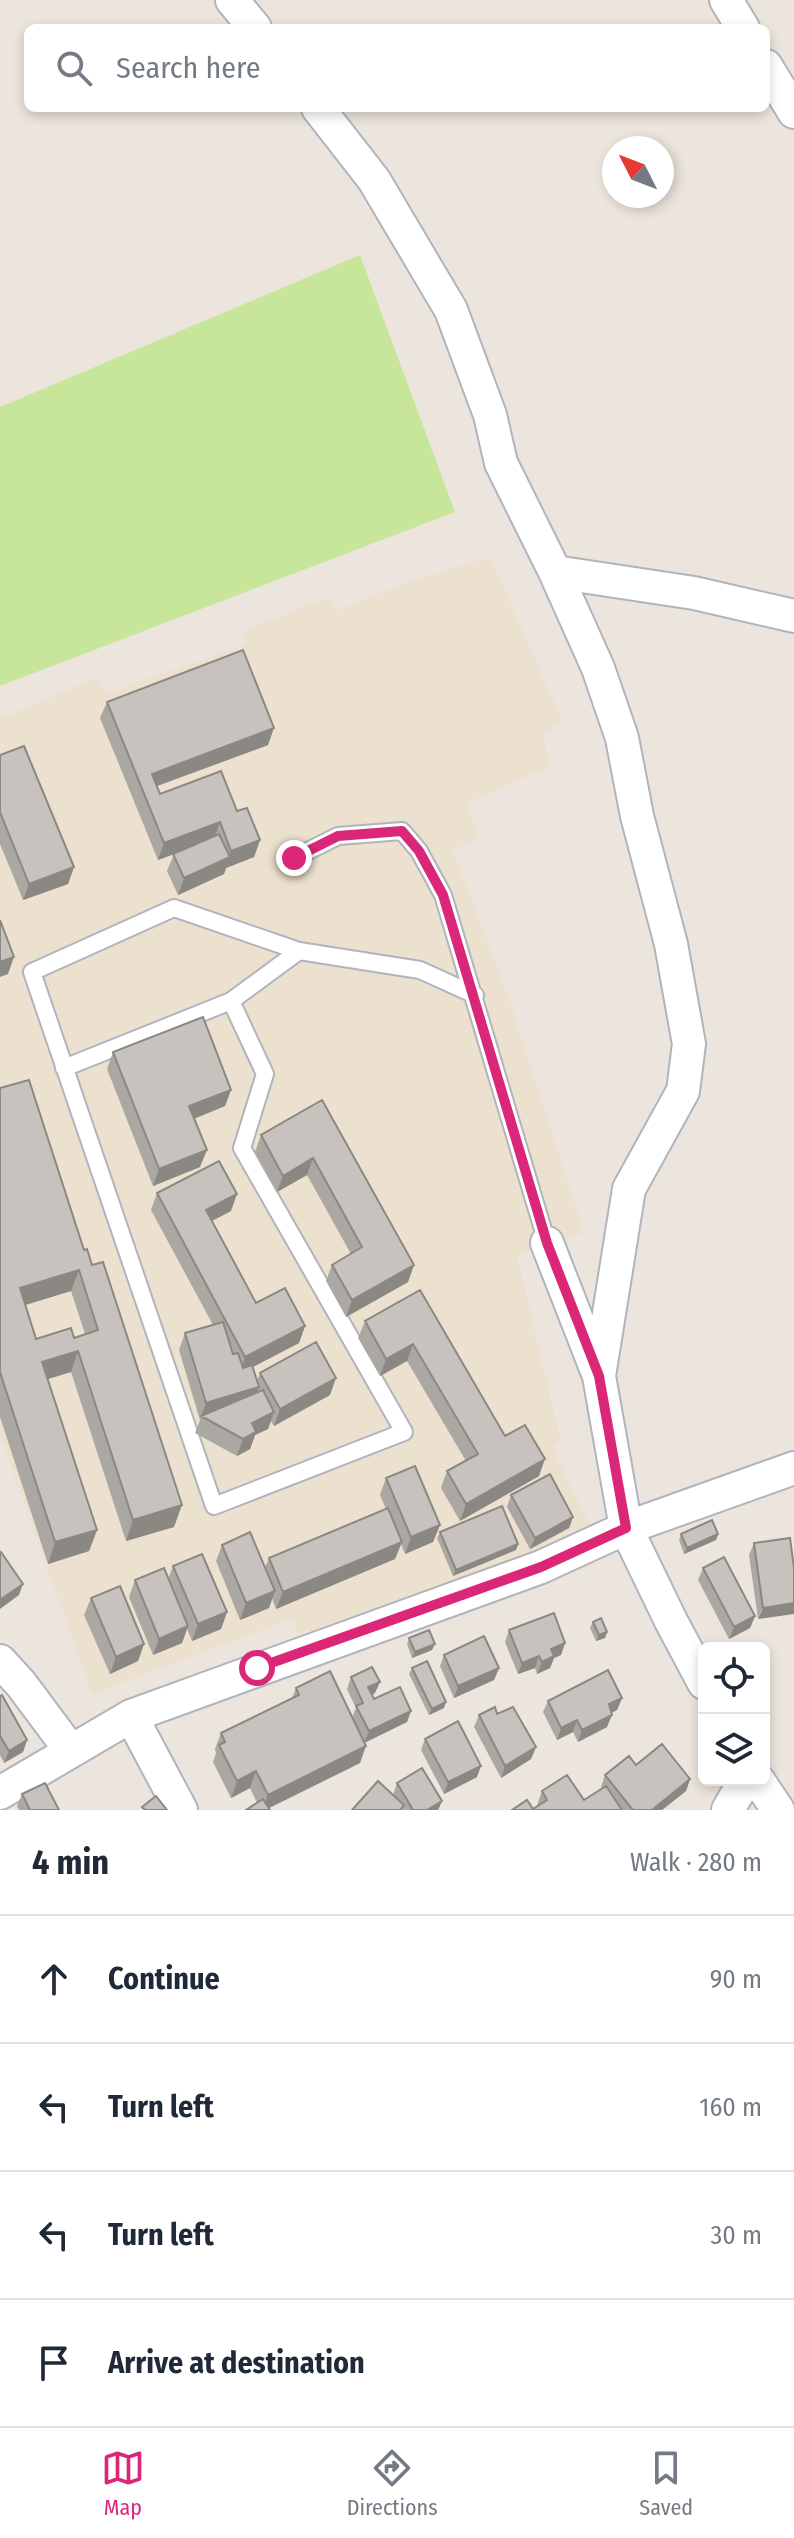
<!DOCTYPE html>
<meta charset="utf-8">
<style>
body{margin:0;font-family:"Fira Sans Condensed",sans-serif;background:#f2f2f3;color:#1f2937}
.controls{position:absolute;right:24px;bottom:24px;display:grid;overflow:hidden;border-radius:12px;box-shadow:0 4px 12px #0003}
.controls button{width:72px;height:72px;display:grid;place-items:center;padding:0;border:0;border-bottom:2px solid #e0e1e3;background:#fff;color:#1f2937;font:40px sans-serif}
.compass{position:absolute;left:602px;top:136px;width:72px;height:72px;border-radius:50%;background:#fff;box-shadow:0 4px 12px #0003;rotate:312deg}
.stop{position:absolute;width:24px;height:24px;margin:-18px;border:6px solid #db2777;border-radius:50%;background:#fff}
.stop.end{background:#db2777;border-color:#fff;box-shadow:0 2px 8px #0008}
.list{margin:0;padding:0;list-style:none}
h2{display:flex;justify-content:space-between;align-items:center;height:104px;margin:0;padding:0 32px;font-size:34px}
h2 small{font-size:26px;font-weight:400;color:#747a83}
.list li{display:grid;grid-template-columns:52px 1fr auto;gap:24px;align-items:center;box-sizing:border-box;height:128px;padding:0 32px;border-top:2px solid #e0e1e3}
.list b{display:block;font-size:30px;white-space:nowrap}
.list em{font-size:26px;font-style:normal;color:#747a83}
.icon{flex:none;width:44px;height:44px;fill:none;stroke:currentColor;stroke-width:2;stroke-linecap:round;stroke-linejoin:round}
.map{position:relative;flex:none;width:794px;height:1810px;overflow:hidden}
.search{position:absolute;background:#fff;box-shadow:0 4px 12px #0003;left:24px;right:24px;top:24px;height:88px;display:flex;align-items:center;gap:20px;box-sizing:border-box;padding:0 28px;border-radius:12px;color:#747a83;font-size:30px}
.sheet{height:616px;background:#fff}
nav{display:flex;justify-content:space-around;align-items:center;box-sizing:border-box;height:112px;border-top:2px solid #e0e1e3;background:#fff;font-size:22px;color:#747a83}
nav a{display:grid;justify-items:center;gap:4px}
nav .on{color:#db2777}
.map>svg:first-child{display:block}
</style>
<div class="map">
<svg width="794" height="1810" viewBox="0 0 794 1810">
<rect width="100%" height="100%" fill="#ece5dd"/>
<path fill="#ece1ce" d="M490 557 563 722 542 735 551 766 466 803 479 838 453 851 510 1001 584 1233 517 1256 561 1441 553 1448 592 1530 299 1635 293 1619 92 1694 0 1435V719L96 678 106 693 247 644 241 632 329 597 339 610 402 584Z"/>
<path fill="#c8e699" d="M360 255 455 512 0 686V407Z"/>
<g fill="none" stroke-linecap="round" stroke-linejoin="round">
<defs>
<path id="service" d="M294 858 338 836 402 831 419 851 443 895 547 1243
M299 951 231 1001 265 1074 242 1148 404 1432 214 1506 32 972 174 908 299 951 420 970 475 995
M64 1068 231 1001"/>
<path id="minor" d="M232 0 255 28
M726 0 743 28
M766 66 794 112
M318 108 374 180 451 310 490 415 501 463 555 572 598 668 622 738 637 816 671 944 689 1044 683 1091 629 1189 599 1376
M555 572 694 593 794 616
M547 1243 599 1376 626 1528 671 1621 704 1683
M0 1661 21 1684 71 1751
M131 1716 181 1810
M758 1780 778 1810
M0 1793 131 1716 541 1567 626 1528 794 1468
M728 1810 745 1780"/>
</defs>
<use href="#service" stroke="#b1b4bd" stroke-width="20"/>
<use href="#minor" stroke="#b1b4bd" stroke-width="36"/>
<use href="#service" stroke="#fff" stroke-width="16"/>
<use href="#minor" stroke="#fff" stroke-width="32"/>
</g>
<path fill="#aba7a3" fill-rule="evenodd" d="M107 702 268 745 157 786 160 794 237 811 260 840 254 857 226 868 224 874 178 895 167 871 174 854 158 860 100 718Z
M0 755 74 867 68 884 23 900 0 844Z
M113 1052 231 1090 225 1106 194 1119 200 1167 153 1186 107 1069Z
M29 1080 174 1527 126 1541 71 1372 48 1379 97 1530 89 1551 48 1564 0 1417V1088ZM71 1291 85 1334 74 1338 36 1339 25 1305Z
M322 1100 414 1265 408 1282 346 1317 326 1281 332 1265 351 1254 307 1175 277 1192 255 1152 261 1135Z
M157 1193 231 1211 212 1221 256 1303 305 1326 299 1343 253 1367 257 1381 260 1373 330 1395 274 1426 271 1421 268 1429 255 1435 250 1449 237 1456 195 1433 200 1420 179 1350 185 1333 213 1325 151 1210Z
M420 1290 505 1436 539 1476 460 1521 441 1488 447 1471 466 1461 407 1361 380 1376 358 1338 365 1321Z
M386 1478 440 1525 433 1542 405 1554 401 1544 395 1559 276 1609 272 1598 269 1608 240 1620 216 1561 222 1545 265 1568 269 1558 386 1509 380 1495Z
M511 1495 573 1517 569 1528 530 1549 507 1507Z
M440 1532 518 1544 516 1550 453 1576 437 1538Z
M681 1534H718L716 1540 684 1554 679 1540Z
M790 1538 758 1619 749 1555 754 1543Z
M173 1566 227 1612 221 1629 192 1641 187 1629 182 1643 153 1655 129 1597 135 1580H168Z
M703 1568 755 1616 750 1628 729 1639 698 1580Z
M91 1598 144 1644 138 1661 110 1674 84 1615Z
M593 1622 607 1632 605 1638 596 1641 590 1628Z
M509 1630 565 1643 561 1655 554 1658 550 1668 537 1674 535 1668 518 1674 505 1642Z
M409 1638 432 1650 412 1658 407 1644Z
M444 1655 499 1668 494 1680 454 1698 440 1666Z
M412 1668 444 1708 429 1715 409 1674Z
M351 1677 375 1693 372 1695 374 1699 411 1711 407 1722 364 1743 360 1763 269 1808 257 1803 250 1788 231 1798 213 1762 216 1753 215 1749 221 1733 292 1698 296 1688 352 1717 356 1708 347 1689Z
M0 1696 27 1740 23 1752 4 1763 0 1755Z
M622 1698 617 1710 611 1713 607 1727 578 1742 573 1732 557 1740 543 1712 548 1701Z
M497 1714 536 1747 531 1759 501 1778 474 1727 479 1715Z
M425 1739 477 1777 444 1794 421 1750Z
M636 1765 690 1779 686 1791 662 1810H512L533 1809 536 1808 542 1791 584 1800 602 1788 601 1787 605 1775Z
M397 1783 442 1801 438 1810H352L393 1795Z
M22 1794 59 1810H19L17 1806Z"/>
<path fill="#8b8884" d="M274 728 268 745 146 790 152 774Z
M220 822 214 839 158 860 164 843Z
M260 840 254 857 226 868 224 874 178 895 184 878 229 858 231 851Z
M74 867 68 884 23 900 29 884Z
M14 957 8 974 0 977V962Z
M231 1090 225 1106 183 1123 189 1106Z
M207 1150 200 1167 153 1186 159 1169Z
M313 1158 307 1175 277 1192 283 1176Z
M237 1194 231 1211 200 1227 206 1210Z
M414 1265 408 1282 346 1317 352 1300Z
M79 1270 71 1291 12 1309 20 1288Z
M305 1326 299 1343 239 1374 245 1357Z
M413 1344 407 1361 380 1376 386 1359Z
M78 1351 71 1372 34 1383 42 1362Z
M336 1378 330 1395 274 1426 280 1409Z
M259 1387 253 1404 201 1416 206 1403Z
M274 1412 268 1429 255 1435 250 1449 237 1456 243 1439 252 1423Z
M545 1459 539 1476 460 1521 466 1504Z
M182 1505 174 1527 126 1541 133 1520Z
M573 1517 569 1528 530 1549 535 1538Z
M440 1525 433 1542 405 1554 411 1537Z
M97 1530 89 1551 48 1564 55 1542Z
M718 1534 716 1540 684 1554 687 1548Z
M402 1542 395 1559 276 1609 283 1592Z
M518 1544 516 1550 453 1576 456 1570Z
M23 1584 19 1595 0 1609V1600Z
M275 1591 269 1608 240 1620 246 1603Z
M794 1603V1614L758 1619 763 1608Z
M227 1612 221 1629 192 1641 198 1624Z
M755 1616 750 1628 729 1639 734 1627Z
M188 1626 182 1643 153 1655 159 1639Z
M607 1632 605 1638 596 1641 599 1635Z
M565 1643 561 1655 554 1658 550 1668 537 1674 542 1662 551 1649Z
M144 1644 138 1661 110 1674 116 1657Z
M435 1644 432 1650 412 1658 415 1652Z
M539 1656 535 1668 518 1674 522 1663Z
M499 1668 494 1680 454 1698 458 1686Z
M380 1682 375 1693 364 1699 368 1687Z
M622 1698 617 1710 605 1716 609 1704Z
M446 1702 444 1708 429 1715 432 1709Z
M411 1711 407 1722 364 1743 369 1731Z
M612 1715 607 1727 578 1742 582 1730Z
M577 1720 573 1732 557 1740 561 1728Z
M27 1740 23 1752 4 1763 9 1751Z
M366 1746 360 1763 265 1810H262L268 1795Z
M536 1747 531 1759 501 1778 505 1766Z
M481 1766 477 1777 444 1794 448 1782Z
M256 1771 250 1788 231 1798 237 1781Z
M690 1779 686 1791 662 1810H652Z
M442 1801 438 1810H427Z"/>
<path fill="#c7c2bd" stroke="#8b8884" stroke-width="2" fill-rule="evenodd" d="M243 650 274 728 152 774 160 794 221 771 237 811 247 808 260 840 231 851 220 822 164 843 107 702Z
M24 746 74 867 29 884 0 812V755Z
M219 834 230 857 184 878 173 854Z
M0 920 14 957 0 962Z
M203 1017 231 1090 189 1106 207 1150 159 1169 113 1052Z
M29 1080 84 1250 87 1249 92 1265 103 1262 182 1505 133 1520 78 1351 42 1362 97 1530 55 1542 0 1372V1088ZM79 1270 98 1330 74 1338 71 1328 36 1339 20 1288Z
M322 1100 414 1265 352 1300 332 1265 362 1247 313 1158 283 1176 261 1135Z
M219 1161 237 1194 206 1210 256 1303 285 1288 305 1326 245 1357 157 1193Z
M420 1290 505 1436 525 1425 545 1459 466 1504 447 1471 478 1454 413 1344 386 1359 365 1321Z
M223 1322 233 1354 238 1353 243 1368 252 1365 259 1387 206 1403 185 1333Z
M316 1342 336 1378 280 1409 260 1373Z
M263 1390 274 1412 252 1423 256 1432 243 1439 201 1416Z
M415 1466 440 1525 411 1537 386 1478Z
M550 1474 573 1517 535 1538 511 1495Z
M502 1506 518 1544 456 1570 440 1532Z
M388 1508 402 1542 283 1592 269 1558Z
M712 1520 718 1534 687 1548 681 1534Z
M250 1532 275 1591 246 1603 222 1545Z
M790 1538 794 1568V1603L763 1608 754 1543Z
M1 1552 23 1584 0 1600V1553Z
M202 1554 227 1612 198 1624 173 1566Z
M724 1557 755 1616 734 1627 703 1568Z
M164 1568 188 1626 159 1639 135 1580Z
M120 1586 144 1644 116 1657 91 1598Z
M554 1613 565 1643 551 1649 554 1656 542 1662 539 1656 522 1663 509 1630Z
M601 1618 607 1632 599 1635 593 1622Z
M429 1630 435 1644 415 1652 409 1638Z
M484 1636 499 1668 458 1686 444 1655Z
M427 1661 446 1702 432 1709 412 1668Z
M372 1667 380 1682 368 1687 374 1699 400 1687 411 1711 369 1731 356 1706 363 1703 351 1677Z
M608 1670 622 1698 609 1704 612 1715 582 1730 577 1720 561 1728 548 1701Z
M330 1671 366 1746 268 1795 256 1771 237 1781 219 1745 225 1742 221 1733 299 1695 296 1688Z
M2 1695 27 1740 9 1751 0 1736V1696Z
M495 1707 497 1714 513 1707 536 1747 505 1766 479 1715Z
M458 1721 481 1766 448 1782 425 1739Z
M662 1744 690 1779 652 1810H633L605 1775 629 1756 636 1765Z
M422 1768 442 1801 427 1810H413L397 1783Z
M567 1775 584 1800 606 1786 622 1810H512L527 1800 533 1809 547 1800 542 1791Z
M378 1781 404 1805 400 1810H352Z
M45 1783 59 1810H30L22 1794Z
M156 1796 167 1810H145L142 1807Z
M263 1799 270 1810H246Z"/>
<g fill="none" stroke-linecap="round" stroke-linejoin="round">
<path stroke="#db2777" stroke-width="10" d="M257 1668 541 1567 626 1528 599 1376 547 1243 443 895 419 851 402 831 338 836 294 858"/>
</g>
</svg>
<div class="controls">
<button><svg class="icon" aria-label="locate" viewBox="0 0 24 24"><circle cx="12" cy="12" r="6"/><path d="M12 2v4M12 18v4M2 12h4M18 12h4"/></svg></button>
<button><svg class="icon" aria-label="layers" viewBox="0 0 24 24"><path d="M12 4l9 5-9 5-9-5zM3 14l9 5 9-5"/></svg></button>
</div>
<svg class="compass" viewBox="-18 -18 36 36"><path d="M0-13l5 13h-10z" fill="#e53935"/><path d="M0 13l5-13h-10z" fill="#747a83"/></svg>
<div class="stop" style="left:257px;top:1668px"></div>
<div class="stop end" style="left:294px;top:858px"></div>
<div class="search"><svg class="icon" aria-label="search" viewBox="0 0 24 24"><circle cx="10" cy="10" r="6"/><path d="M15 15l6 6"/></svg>Search here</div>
</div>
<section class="sheet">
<h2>4 min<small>Walk · 280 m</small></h2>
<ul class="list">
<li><svg class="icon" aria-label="ahead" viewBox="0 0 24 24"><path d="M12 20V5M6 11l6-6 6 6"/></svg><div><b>Continue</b></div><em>90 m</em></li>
<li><svg class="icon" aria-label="left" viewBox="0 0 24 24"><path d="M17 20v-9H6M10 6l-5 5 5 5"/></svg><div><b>Turn left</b></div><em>160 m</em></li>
<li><svg class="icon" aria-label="left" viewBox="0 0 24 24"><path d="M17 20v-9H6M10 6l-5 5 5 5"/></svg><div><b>Turn left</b></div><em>30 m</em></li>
<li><svg class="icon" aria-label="arrive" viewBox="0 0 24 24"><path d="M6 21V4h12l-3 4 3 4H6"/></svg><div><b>Arrive at destination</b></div></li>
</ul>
</section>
<nav>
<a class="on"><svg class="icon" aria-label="map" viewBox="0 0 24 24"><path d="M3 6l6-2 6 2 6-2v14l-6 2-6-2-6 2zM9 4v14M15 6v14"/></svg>Map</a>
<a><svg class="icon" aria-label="directions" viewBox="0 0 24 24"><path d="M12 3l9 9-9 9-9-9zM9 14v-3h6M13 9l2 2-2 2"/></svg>Directions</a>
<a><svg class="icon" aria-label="saved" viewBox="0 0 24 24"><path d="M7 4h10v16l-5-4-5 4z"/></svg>Saved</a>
</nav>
